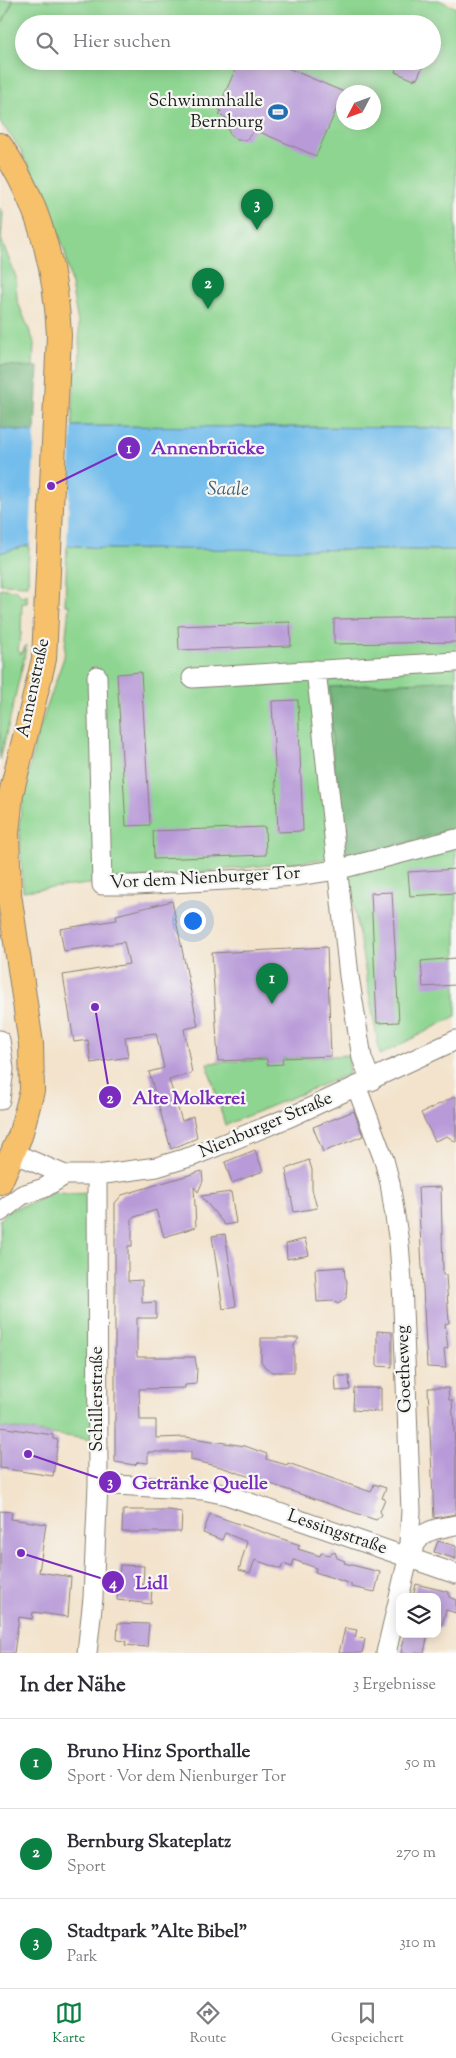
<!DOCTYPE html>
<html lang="de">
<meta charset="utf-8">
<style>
body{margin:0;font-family:"Sorts Mill Goudy",serif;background:#f2f2f3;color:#2b2b33}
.controls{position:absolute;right:15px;bottom:15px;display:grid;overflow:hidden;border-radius:10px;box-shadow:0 2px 12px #0003}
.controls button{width:45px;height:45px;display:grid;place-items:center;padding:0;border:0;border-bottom:1px solid #e1e1e2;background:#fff;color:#2b2b33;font:25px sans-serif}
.compass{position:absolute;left:336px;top:85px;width:45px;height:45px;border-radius:50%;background:#fff;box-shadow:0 2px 12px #0003;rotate:229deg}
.you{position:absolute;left:192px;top:920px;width:18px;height:18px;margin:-12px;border:4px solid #fff;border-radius:50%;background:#1a73e8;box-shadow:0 0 0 8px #1a73e833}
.badge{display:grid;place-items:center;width:32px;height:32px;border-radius:50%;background:#0b8043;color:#fff;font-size:16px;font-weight:700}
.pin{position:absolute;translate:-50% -41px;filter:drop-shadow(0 1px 2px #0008)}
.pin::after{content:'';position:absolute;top:26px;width:18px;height:15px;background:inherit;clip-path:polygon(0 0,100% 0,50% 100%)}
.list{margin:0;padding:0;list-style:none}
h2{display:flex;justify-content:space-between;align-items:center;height:65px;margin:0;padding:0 20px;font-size:21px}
h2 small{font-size:16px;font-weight:400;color:#7c7c81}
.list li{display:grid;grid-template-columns:32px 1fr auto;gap:15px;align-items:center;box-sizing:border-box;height:90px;padding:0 20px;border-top:1px solid #e1e1e2}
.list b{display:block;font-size:19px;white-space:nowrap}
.list p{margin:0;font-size:16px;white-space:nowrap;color:#7c7c81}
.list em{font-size:16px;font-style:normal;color:#7c7c81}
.icon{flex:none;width:28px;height:28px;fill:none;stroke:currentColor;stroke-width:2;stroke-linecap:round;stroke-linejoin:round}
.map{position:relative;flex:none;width:456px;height:1653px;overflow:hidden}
.search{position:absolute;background:#fff;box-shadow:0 2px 12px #0003;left:15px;right:15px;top:15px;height:55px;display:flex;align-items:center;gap:12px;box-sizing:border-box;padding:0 18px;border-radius:28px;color:#7c7c81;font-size:19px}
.sheet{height:335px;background:#fff}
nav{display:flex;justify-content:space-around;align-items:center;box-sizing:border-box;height:70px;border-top:1px solid #e1e1e2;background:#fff;font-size:14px;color:#7c7c81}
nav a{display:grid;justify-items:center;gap:2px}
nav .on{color:#0b8043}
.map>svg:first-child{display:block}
</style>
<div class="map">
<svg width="456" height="1653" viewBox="0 0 456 1653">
<rect width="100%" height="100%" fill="#f6f6f2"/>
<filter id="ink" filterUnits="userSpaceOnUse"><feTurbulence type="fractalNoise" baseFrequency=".02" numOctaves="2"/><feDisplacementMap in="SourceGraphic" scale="10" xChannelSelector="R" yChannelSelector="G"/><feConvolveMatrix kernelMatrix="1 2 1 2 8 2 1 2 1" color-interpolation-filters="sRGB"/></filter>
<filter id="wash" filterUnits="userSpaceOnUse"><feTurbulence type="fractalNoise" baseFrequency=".0096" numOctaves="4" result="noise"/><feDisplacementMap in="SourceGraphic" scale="20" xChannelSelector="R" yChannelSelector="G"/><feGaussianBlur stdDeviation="1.12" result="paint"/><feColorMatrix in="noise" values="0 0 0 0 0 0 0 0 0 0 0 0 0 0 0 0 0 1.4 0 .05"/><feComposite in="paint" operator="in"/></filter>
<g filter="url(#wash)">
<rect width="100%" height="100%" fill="#f3e3cc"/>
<path fill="#8dd590" stroke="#547856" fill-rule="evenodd" d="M0 0H13L3 22 14 0H439L456 8V428L72 426 75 369H80L79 328 65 252 49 208 19 147 0 122ZM24 24H432V61H24ZM344 92H374V122H344Z
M0 208 3 213 1 239 16 277 17 300 34 342 33 367 0 365Z
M29 545 28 585 0 584V553Z
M67 545 110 549 456 550V1016L380 1055 345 857 23 891 19 825 23 798 36 739 64 657 69 605H65Z
M0 588 16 590 21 596 27 594V603H22L21 635 18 650 21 654 26 645 24 659 0 760Z
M349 1055V1074L225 1125 207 1063Z
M55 1192 67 1194 92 1193 94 1440 0 1427V1220L9 1210 34 1202Z"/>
<path fill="#72b67a" stroke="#47694b" d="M0 365 38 367 35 432 0 428Z
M456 680V828L338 863 330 687Z"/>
<path fill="#73bdec" stroke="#486c84" d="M72 426 456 428V550L110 549 67 545H29L0 553V428L35 432Z"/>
<path fill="#f3e3cc" d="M72 424 67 547H30L35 429Z"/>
<g id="blocks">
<path fill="#b89ad8" d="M239 61H271L344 92 316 156 255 130 246 140H237L231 136 228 130 231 120 219 115 221 111 218 109Z
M399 61H415L414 64 422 68 417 79 415 78 414 80 395 72Z
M456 617V642L334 644V619Z
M290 622 291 646 179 650 178 626Z
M141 672 150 825 126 826 117 674Z
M298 700 303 831 278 832 272 701Z
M265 827 266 855 154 859 153 831Z
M456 869V893L410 896 408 872Z
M392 892 399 1022 377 1023 371 893Z
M172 901 198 1026 184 1029 192 1073 169 1080 182 1121 193 1116 197 1138 171 1149 149 1072 164 1068 156 1033 125 1037 128 1057 91 1063 88 1040 74 1042 63 975 129 964 124 942 64 951 60 929 117 920 116 915Z
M327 947 331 1056 282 1058 283 1064 267 1065V1059L218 1061 212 953Z
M456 958V985L423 987 421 961Z
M456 1096V1142L447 1136 435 1141 421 1113Z
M354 1111 363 1136 323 1152 313 1127Z
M255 1150 263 1171 232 1183 225 1162Z
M309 1160 312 1170V1189L317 1208 294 1212 286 1169Z
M202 1171 203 1181 198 1192 194 1187 196 1227 164 1237 156 1210 132 1218V1246H128V1281L142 1280V1303L156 1302V1318H137V1357H195L197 1369 196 1384 185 1385V1388L139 1389 140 1420H156V1438L186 1437 245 1446 267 1454 266 1459 287 1465 288 1463 371 1492 374 1484 386 1488 382 1498 385 1499 380 1511 382 1515 376 1520 221 1467 191 1460V1452H148V1463L138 1462 135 1465 115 1462V1203L122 1195Z
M441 1187 443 1275H446L449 1323 445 1324 448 1348 444 1349 446 1368 427 1367 418 1188Z
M231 1192 236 1223 225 1225 201 1196Z
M225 1234 236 1306 223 1309 212 1236Z
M305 1239 309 1255 287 1259 286 1244Z
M344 1267 345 1277 347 1281 346 1298 338 1304 333 1301 317 1302 315 1269Z
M377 1331 392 1332V1367L377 1366Z
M261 1338H299L294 1345V1372H273L265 1367 261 1361Z
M335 1376H349L350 1390 336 1391Z
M354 1388H381V1412L353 1410Z
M428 1388H448L449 1400H452L456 1459V1514L434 1518Z
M0 1427 53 1435V1439L58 1440 53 1476 0 1468Z
M123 1510H168L182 1512 181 1532H122Z
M0 1511 12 1512 11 1519 46 1524 39 1572 71 1577 68 1617 33 1612 32 1619 19 1617 14 1653H0Z
M210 1514 300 1545 298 1549 320 1556 321 1553 329 1555 335 1552 337 1558 345 1561 344 1563 380 1572 375 1592 351 1587V1584L315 1572 316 1568 294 1560 292 1567 283 1564 281 1569 255 1560 250 1573 239 1570 247 1542 225 1533 222 1540 203 1533Z
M438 1541 456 1546V1559L434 1552Z
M120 1565 144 1566 143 1586 152 1587 151 1604 117 1600Z
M416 1584 449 1592V1597L456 1600V1613L446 1610 441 1628H437V1597H413Z
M118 1623 149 1624 147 1647 125 1645 126 1641 117 1640Z
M345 1628 357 1630 355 1637 365 1639 362 1653H339Z
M405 1634H428L424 1653H401Z"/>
</g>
</g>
<g filter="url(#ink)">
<use href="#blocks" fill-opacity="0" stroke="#888074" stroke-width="1"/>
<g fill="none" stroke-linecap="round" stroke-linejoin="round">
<defs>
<path id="minor" d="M316 670 349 976 362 1058 371 1081
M97 676 102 885H136L296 876 336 870 456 839
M192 678 456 662
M0 1040 4 1069 0 1100
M357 1088 384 1160 390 1183 399 1243 402 1282 411 1511 408 1559 386 1653
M13 1153 65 1175H97L157 1167 193 1156 290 1117 456 1040
M0 1212 22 1195 44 1188 65 1175
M98 1484 203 1490 227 1495 456 1574
M410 1555C421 1529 430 1530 456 1525
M87 1653 93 1598 98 1484 97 1175"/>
<path id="major" d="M0 145C39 201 56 269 59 335L44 659 11 794 7 833 9 894 31 1044 32 1091 20 1136 0 1182"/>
</defs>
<use href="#minor" stroke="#888074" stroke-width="21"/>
<use href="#major" stroke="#888074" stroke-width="26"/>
<use href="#minor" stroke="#fff" stroke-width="19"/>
<use href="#major" stroke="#f6c16b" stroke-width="24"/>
</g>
</g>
<defs>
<symbol id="stadium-bare" viewBox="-9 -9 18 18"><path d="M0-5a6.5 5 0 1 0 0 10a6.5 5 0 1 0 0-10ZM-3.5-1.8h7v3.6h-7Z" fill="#1f6fb2" stroke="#f6f6f2" stroke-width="2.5" paint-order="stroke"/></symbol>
</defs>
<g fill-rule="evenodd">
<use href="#stadium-bare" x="264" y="98" width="28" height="28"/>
</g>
<g text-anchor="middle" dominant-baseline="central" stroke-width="4.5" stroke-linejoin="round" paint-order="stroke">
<g font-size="18" fill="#1c1c1c" stroke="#f6f6f2" text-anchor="end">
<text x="263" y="102">Schwimmhalle<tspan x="263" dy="21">Bernburg</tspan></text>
</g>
<g font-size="18" fill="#1c1c1c" stroke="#f6f6f2">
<text transform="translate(34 688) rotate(-78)">Annenstraße</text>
<text transform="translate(205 879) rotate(-3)">Vor dem Nienburger Tor</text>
<text transform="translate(266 1126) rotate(-23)">Nienburger Straße</text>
<text transform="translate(405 1369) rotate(-92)">Goetheweg</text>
<text transform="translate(98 1399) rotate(-90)">Schillerstraße</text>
<text transform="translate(337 1533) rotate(19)">Lessingstraße</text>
</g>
<g font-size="19" font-style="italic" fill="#3f5c6f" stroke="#f6f6f2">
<text transform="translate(228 490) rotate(1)">Saale</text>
</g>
</g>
<path fill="none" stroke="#7b2cbf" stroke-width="2" d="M51 486L129 448M95 1007L110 1097M28 1454L110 1482M21 1553L113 1582"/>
<g fill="#7b2cbf" stroke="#f6f6f2" stroke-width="2">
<circle cx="51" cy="486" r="5"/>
<circle cx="95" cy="1007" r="5"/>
<circle cx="28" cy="1454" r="5"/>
<circle cx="21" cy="1553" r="5"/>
<circle cx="129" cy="448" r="12"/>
<circle cx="110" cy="1097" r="12"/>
<circle cx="110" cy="1482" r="12"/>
<circle cx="113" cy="1582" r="12"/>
</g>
<g font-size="15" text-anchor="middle" font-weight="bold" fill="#fff">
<text x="129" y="453">1</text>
<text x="110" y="1103">2</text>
<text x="110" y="1487">3</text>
<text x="113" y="1588">4</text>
</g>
<g font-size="19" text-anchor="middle" font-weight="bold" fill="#7b2cbf" stroke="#f6f6f2" stroke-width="4.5" stroke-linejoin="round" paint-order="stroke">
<text x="208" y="454">Annenbrücke</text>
<text x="189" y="1104">Alte Molkerei</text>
<text x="200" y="1489">Getränke Quelle</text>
<text x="152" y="1589">Lidl</text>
</g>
</svg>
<div class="controls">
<button><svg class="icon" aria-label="layers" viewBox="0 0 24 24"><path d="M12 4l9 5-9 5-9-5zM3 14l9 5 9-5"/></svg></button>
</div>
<svg class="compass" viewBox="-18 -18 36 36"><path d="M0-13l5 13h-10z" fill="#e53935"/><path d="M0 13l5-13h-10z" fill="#7c7c81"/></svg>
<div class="you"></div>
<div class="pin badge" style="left:272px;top:1004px">1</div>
<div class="pin badge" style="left:208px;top:309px">2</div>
<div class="pin badge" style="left:257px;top:230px">3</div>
<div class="search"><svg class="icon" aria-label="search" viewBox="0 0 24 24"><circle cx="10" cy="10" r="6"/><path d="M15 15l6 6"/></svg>Hier suchen</div>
</div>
<section class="sheet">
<h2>In der Nähe<small>3 Ergebnisse</small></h2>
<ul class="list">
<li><span class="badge">1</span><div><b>Bruno Hinz Sporthalle</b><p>Sport · Vor dem Nienburger Tor</p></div><em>50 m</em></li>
<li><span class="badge">2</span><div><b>Bernburg Skateplatz</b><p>Sport</p></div><em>270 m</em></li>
<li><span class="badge">3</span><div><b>Stadtpark &quot;Alte Bibel&quot;</b><p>Park</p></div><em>310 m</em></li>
</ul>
</section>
<nav>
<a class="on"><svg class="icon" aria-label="map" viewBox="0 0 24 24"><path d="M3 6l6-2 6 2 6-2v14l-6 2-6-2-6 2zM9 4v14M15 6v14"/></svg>Karte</a>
<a><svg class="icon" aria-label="directions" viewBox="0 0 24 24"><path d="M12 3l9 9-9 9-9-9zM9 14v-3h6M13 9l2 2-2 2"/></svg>Route</a>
<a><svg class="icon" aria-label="saved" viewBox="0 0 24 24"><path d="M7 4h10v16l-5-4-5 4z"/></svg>Gespeichert</a>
</nav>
